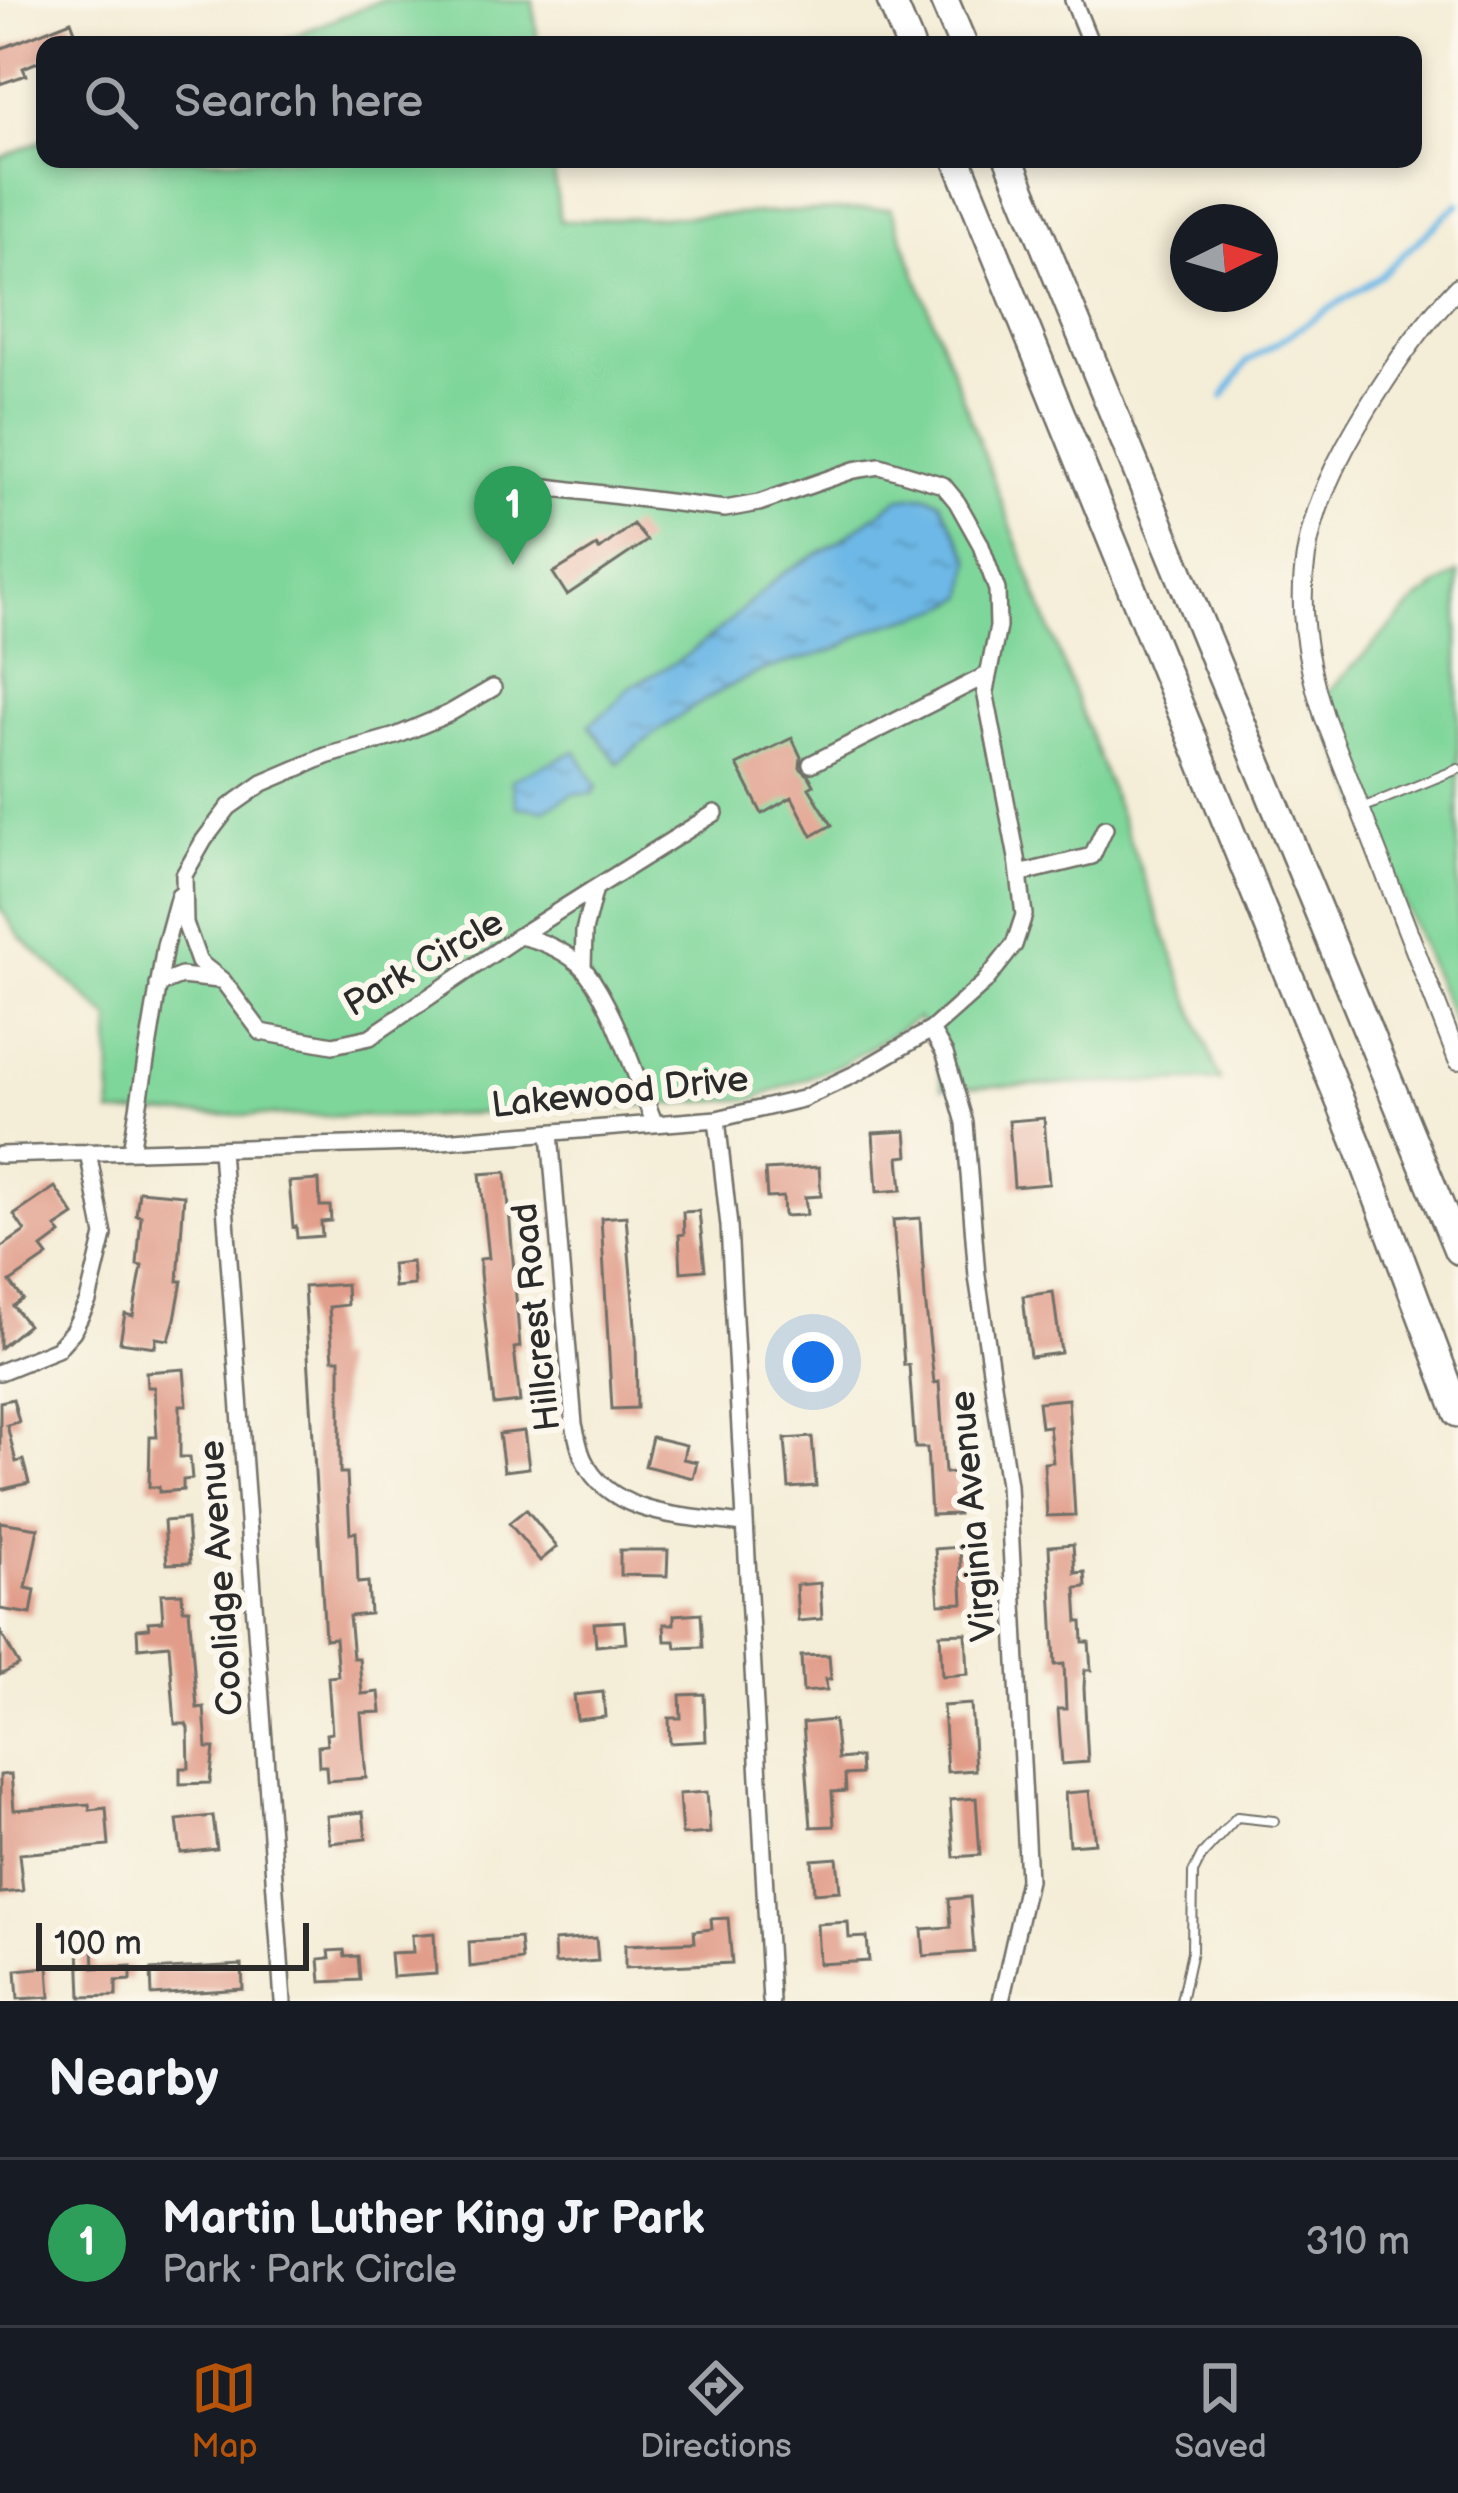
<!DOCTYPE html>
<meta charset="utf-8">
<style>
body{margin:0;font-family:"Balsamiq Sans",sans-serif;background:#242831;color:#f1f3f6}
.compass{position:absolute;left:1170px;top:204px;width:108px;height:108px;border-radius:50%;background:#171b24;box-shadow:0 6px 18px #0003;rotate:85deg}
.scale{position:absolute;left:36px;bottom:30px;width:273px;box-sizing:border-box;padding-left:12px;border:6px solid #2b2b2b;border-top:0;font-size:33px;line-height:42px;white-space:nowrap;color:#2b2b2b;-webkit-text-stroke:9px #fbf7ec;paint-order:stroke}
.you{position:absolute;left:813px;top:1362px;width:42px;height:42px;margin:-30px;border:9px solid #fff;border-radius:50%;background:#1a73e8;box-shadow:0 0 0 18px #1a73e833}
.badge{display:grid;place-items:center;width:78px;height:78px;border-radius:50%;background:#b45309;color:#fff;font-size:39px;font-weight:700}
.pin{position:absolute;translate:-50% -99px;filter:drop-shadow(0 3px 6px #0008)}
.pin::after{content:'';position:absolute;top:63px;width:42px;height:36px;background:inherit;clip-path:polygon(0 0,100% 0,50% 100%)}
.list{margin:0;padding:0;list-style:none}
h2{display:flex;justify-content:space-between;align-items:center;height:156px;margin:0;padding:0 48px;font-size:51px}
h2 small{font-size:39px;font-weight:400;color:#9ea1a6}
.list li{display:grid;grid-template-columns:78px 1fr auto;gap:36px;align-items:center;box-sizing:border-box;height:168px;padding:0 48px;border-top:3px solid #363941}
.list b{display:block;font-size:45px;white-space:nowrap}
.list p{margin:0;font-size:39px;white-space:nowrap;color:#9ea1a6}
.list em{font-size:39px;font-style:normal;color:#9ea1a6}
.icon{flex:none;width:66px;height:66px;fill:none;stroke:currentColor;stroke-width:2;stroke-linecap:round;stroke-linejoin:round}
.map{position:relative;flex:none;width:1458px;height:2001px;overflow:hidden}
.search{position:absolute;background:#171b24;box-shadow:0 6px 18px #0003;left:36px;right:36px;top:36px;height:132px;display:flex;align-items:center;gap:30px;box-sizing:border-box;padding:0 42px;border-radius:24px;color:#9ea1a6;font-size:45px}
.sheet{height:324px;background:#171b24}
nav{display:flex;justify-content:space-around;align-items:center;box-sizing:border-box;height:168px;border-top:3px solid #363941;background:#171b24;font-size:33px;color:#9ea1a6}
nav a{display:grid;justify-items:center;gap:6px}
nav .on{color:#b45309}
.map>svg:first-child{display:block}
</style>
<div class="map">
<svg width="1458" height="2001" viewBox="0 0 1458 2001">
<defs>
<pattern id="water-ripples" width="26" height="14" patternUnits="userSpaceOnUse" patternTransform="scale(3)"><rect width="26" height="14" fill="#6db8e6"/><path d="M2 4q2-2 4 0t4 0M15 11q2-2 4 0t4 0" fill="none" stroke="#5a96bb"/></pattern>
</defs>
<rect width="100%" height="100%" fill="#fbf7ec"/>
<filter id="ink" filterUnits="userSpaceOnUse"><feTurbulence type="fractalNoise" baseFrequency=".00833" numOctaves="2"/><feDisplacementMap in="SourceGraphic" scale="24" xChannelSelector="R" yChannelSelector="G"/><feConvolveMatrix kernelMatrix="1 2 1 2 8 2 1 2 1" color-interpolation-filters="sRGB"/></filter>
<filter id="wash" filterUnits="userSpaceOnUse"><feTurbulence type="fractalNoise" baseFrequency=".004" numOctaves="4" result="noise"/><feDisplacementMap in="SourceGraphic" scale="48" xChannelSelector="R" yChannelSelector="G"/><feGaussianBlur stdDeviation="2.7" result="paint"/><feColorMatrix in="noise" values="0 0 0 0 0 0 0 0 0 0 0 0 0 0 0 0 0 1.4 0 .05"/><feComposite in="paint" operator="in"/></filter>
<g filter="url(#wash)">
<rect width="100%" height="100%" fill="#f4edd7"/>
<path fill="#7ed69a" stroke="#548062" stroke-width="3" d="M381 0H533L538 45H272Z
M45 139V159H552L560 221 891 208 1220 1080 942 1088 935 1048 918 1018 845 1063 754 1099 412 1117 111 1114 110 1019 20 937 0 908V158Z
M1458 572V1032L1319 701 1417 600Z"/>
<path fill="url(#water-ripples)" stroke="#4c7288" stroke-width="3" d="M924 495 940 501 971 560 966 596C937 616 903 617 872 630 858 635 845 647 831 651 807 659 782 662 759 672 710 694 658 728 618 763L589 725 612 707 628 688 680 660 718 631 782 574 838 542 898 499Z
M576 751 597 787 593 794H573L544 810 517 807 511 780Z"/>
<g fill="none" stroke-linecap="round" stroke-linejoin="round">
<path stroke="#6db8e6" stroke-width="6" d="M1223 397 1247 362 1380 276 1458 204"/>
</g>
<g id="blocks">
<path fill="#e19d8a" d="M71 21 80 45H45V59L23 68 26 75 0 84V49Z
M633 524 647 541 567 595 553 573 597 546 599 550Z
M792 738 801 757 800 768 809 776 814 785 809 788 832 825 812 836 792 797 762 814 737 765Z
M1044 1118 1049 1184 1014 1187 1009 1121Z
M906 1131 908 1156 899 1157 902 1190 877 1192 873 1133Z
M819 1167 821 1196 805 1197 807 1215 784 1216 783 1197 767 1198 765 1170Z
M506 1172 520 1347 514 1348 520 1402 494 1405 480 1273V1259L489 1258 480 1174Z
M319 1180 320 1206H330L331 1221 321 1222 322 1236 297 1238 296 1226 293 1227 289 1182Z
M55 1187 74 1215 56 1227 61 1234 42 1248 48 1256 10 1282 23 1299 13 1306 28 1325 0 1348V1248L25 1231 14 1215Z
M139 1191 184 1195 178 1281H182L175 1319 169 1340 156 1338 155 1347 120 1342 125 1314 133 1316 142 1266 137 1265 141 1216 136 1215Z
M699 1211 705 1270 681 1272 679 1235 684 1234 683 1212Z
M626 1216 636 1337 637 1408 612 1409 601 1218Z
M920 1218 925 1298 934 1383 939 1382 945 1473 956 1472 958 1514 931 1515 927 1448H915L909 1365H904L893 1220Z
M412 1262 414 1285 394 1287 392 1264Z
M346 1284 347 1305 329 1307 333 1359H340V1473H347L350 1533 356 1532 358 1583 368 1582 370 1614 349 1616 353 1658H359L362 1694 379 1692 381 1712 361 1713 366 1778 327 1781 326 1766H319L318 1746 327 1745 326 1734 332 1733 328 1677 338 1676 335 1638 325 1639 304 1287Z
M1053 1292 1061 1353 1030 1357 1023 1296Z
M184 1369 187 1405H180V1457H190L192 1479 183 1480V1490L159 1492V1487H149L150 1437H157L154 1387H147L146 1372Z
M13 1399 19 1422 7 1425 16 1462 23 1460 29 1483 0 1490V1402Z
M1068 1399 1075 1515 1047 1516 1044 1463 1053 1462 1049 1426 1041 1427 1038 1402Z
M524 1431 529 1468 504 1471 499 1434Z
M652 1437 686 1445 683 1459 697 1462 693 1478 645 1466Z
M812 1437 816 1486 789 1488 785 1439Z
M526 1509 557 1547 540 1561 509 1523Z
M187 1519 190 1563 167 1564 164 1521Z
M0 1522 38 1528 26 1588 35 1590 31 1614 0 1609Z
M1073 1544 1075 1573 1085 1572 1086 1587 1076 1588 1078 1622H1082L1083 1642H1089L1091 1670H1085L1084 1688 1088 1762 1062 1764 1058 1709H1066L1064 1664 1055 1665 1049 1546Z
M960 1547 963 1603 939 1604 935 1549Z
M620 1550H668L667 1576 620 1575Z
M820 1583 822 1619 798 1621 796 1585Z
M182 1593 183 1609H189L197 1708 204 1707 207 1748H214L210 1783 180 1784V1768H189L188 1728 186 1724H175L169 1645 138 1648 137 1629 149 1628 148 1622 163 1621 161 1594Z
M701 1613 703 1647 676 1648 675 1641H665L664 1624H674V1615Z
M624 1621 626 1643 596 1646 594 1623Z
M0 1631 19 1665 0 1675Z
M966 1633 968 1674 942 1676 940 1634Z
M829 1655 831 1679H826L827 1690 803 1692 801 1656Z
M603 1692 605 1717 577 1720 574 1695Z
M704 1694 706 1741 670 1743 669 1718H681L680 1695Z
M971 1704 975 1770 947 1772 943 1706Z
M834 1720 838 1759 860 1757 861 1774 845 1775 846 1791 832 1792 834 1826 811 1827 803 1723Z
M11 1774 14 1810 89 1804 90 1810 106 1808 109 1846 19 1854 23 1891 0 1893V1775Z
M1089 1791 1095 1843 1069 1845 1065 1793Z
M707 1792 710 1833 682 1835 679 1794Z
M976 1798 980 1855 954 1857 950 1800Z
M363 1812 366 1839 330 1843 327 1816Z
M213 1816 217 1849 181 1853 177 1820Z
M837 1858 840 1891 814 1893 812 1860Z
M970 1897 974 1952 924 1956 922 1929 951 1927 949 1899Z
M728 1918 732 1963 625 1968V1945L695 1942 694 1931 712 1929 711 1919Z
M848 1922 849 1938 867 1937 869 1961 819 1964 817 1924Z
M434 1933 436 1974 392 1977 390 1953 413 1952 412 1935Z
M520 1938 522 1960 470 1967 469 1942Z
M596 1938 598 1961 555 1964 554 1941Z
M79 1947H93L94 1968 131 1966V1980L116 1981V1996L81 1997Z
M344 1950 345 1957 358 1956 360 1980 321 1982 319 1959 330 1958 329 1951Z
M242 1965 243 1989 152 1995 151 1970Z
M48 1967 50 1997 18 1999 16 1970Z"/>
</g>
</g>
<g filter="url(#ink)">
<use href="#blocks" fill-opacity="0" stroke="#716f67" stroke-width="3"/>
<g fill="none" stroke-linecap="round" stroke-linejoin="round">
<defs>
<path id="service" d="M1362 808 1458 769
M1181 2001 1192 1951 1193 1873 1202 1855 1237 1817 1274 1821"/>
<path id="minor" d="M1073 0 1091 45
M493 688 448 714 396 736 326 756 263 783 229 807 204 840 184 875 185 923 199 962 223 981 261 1032 333 1045 370 1037 519 936C541 940 570 953 585 970 616 1010 635 1077 655 1124
M811 764 987 675
M1019 874 1092 856 1105 828
M519 936 595 888
M583 968 584 931 595 888 715 813
M158 985 181 976 219 980
M931 1030 945 1054 965 1123 977 1276 1008 1485 1028 1880 1001 2001
M717 1119 729 1226 771 2001
M550 1133 574 1424C577 1436 579 1450 584 1460 611 1518 689 1516 743 1524
M221 1150 283 2001
M131 1151 165 946 179 895
M0 1155 417 1143 717 1119 802 1099 857 1073 931 1030 984 983 1014 945 1024 915 1017 858 985 691 998 627 997 590 980 543 957 502 943 485 880 466 854 470 759 503 725 509 514 483
M0 1372 57 1349 73 1331 88 1301 104 1235 88 1152"/>
<path id="tertiary" d="M1458 287C1422 324 1396 363 1369 406 1301 515 1284 593 1324 716L1458 1060"/>
<path id="motorway" d="M891 0 910 45
M944 0 963 45
M957 159 1359 1148 1458 1413
M1009 159 1458 1250"/>
</defs>
<use href="#service" stroke="#716f67" stroke-width="12"/>
<use href="#minor" stroke="#716f67" stroke-width="20"/>
<use href="#tertiary" stroke="#716f67" stroke-width="22"/>
<use href="#motorway" stroke="#716f67" stroke-width="32"/>
<use href="#service" stroke="#fff" stroke-width="8"/>
<use href="#minor" stroke="#fff" stroke-width="15"/>
<use href="#tertiary" stroke="#fff" stroke-width="18"/>
<use href="#motorway" stroke="#fff" stroke-width="27"/>
</g>
</g>
<g text-anchor="middle" dominant-baseline="central" stroke-width="12" stroke-linejoin="round" paint-order="stroke">
<g font-size="36" fill="#2b2b2b" stroke="#fbf7ec">
<text transform="translate(424 964) rotate(-30)">Park Circle</text>
<text transform="translate(620 1093) rotate(-6)">Lakewood Drive</text>
<text transform="translate(537 1317) rotate(-96)">Hillcrest Road</text>
<text transform="translate(974 1516) rotate(-95)">Virginia Avenue</text>
<text transform="translate(222 1578) rotate(-94)">Coolidge Avenue</text>
</g>
</g>
</svg>
<svg class="compass" viewBox="-18 -18 36 36"><path d="M0-13l5 13h-10z" fill="#e53935"/><path d="M0 13l5-13h-10z" fill="#9ea1a6"/></svg>
<div class="scale">100 m</div>
<div class="you"></div>
<div class="pin badge" style="left:513px;top:565px;background:#2e9e5b">1</div>
<div class="search"><svg class="icon" aria-label="search" viewBox="0 0 24 24"><circle cx="10" cy="10" r="6"/><path d="M15 15l6 6"/></svg>Search here</div>
</div>
<section class="sheet">
<h2>Nearby<small></small></h2>
<ul class="list">
<li><span class="badge" style="background:#2e9e5b">1</span><div><b>Martin Luther King Jr Park</b><p>Park · Park Circle</p></div><em>310 m</em></li>
</ul>
</section>
<nav>
<a class="on"><svg class="icon" aria-label="map" viewBox="0 0 24 24"><path d="M3 6l6-2 6 2 6-2v14l-6 2-6-2-6 2zM9 4v14M15 6v14"/></svg>Map</a>
<a><svg class="icon" aria-label="directions" viewBox="0 0 24 24"><path d="M12 3l9 9-9 9-9-9zM9 14v-3h6M13 9l2 2-2 2"/></svg>Directions</a>
<a><svg class="icon" aria-label="saved" viewBox="0 0 24 24"><path d="M7 4h10v16l-5-4-5 4z"/></svg>Saved</a>
</nav>
